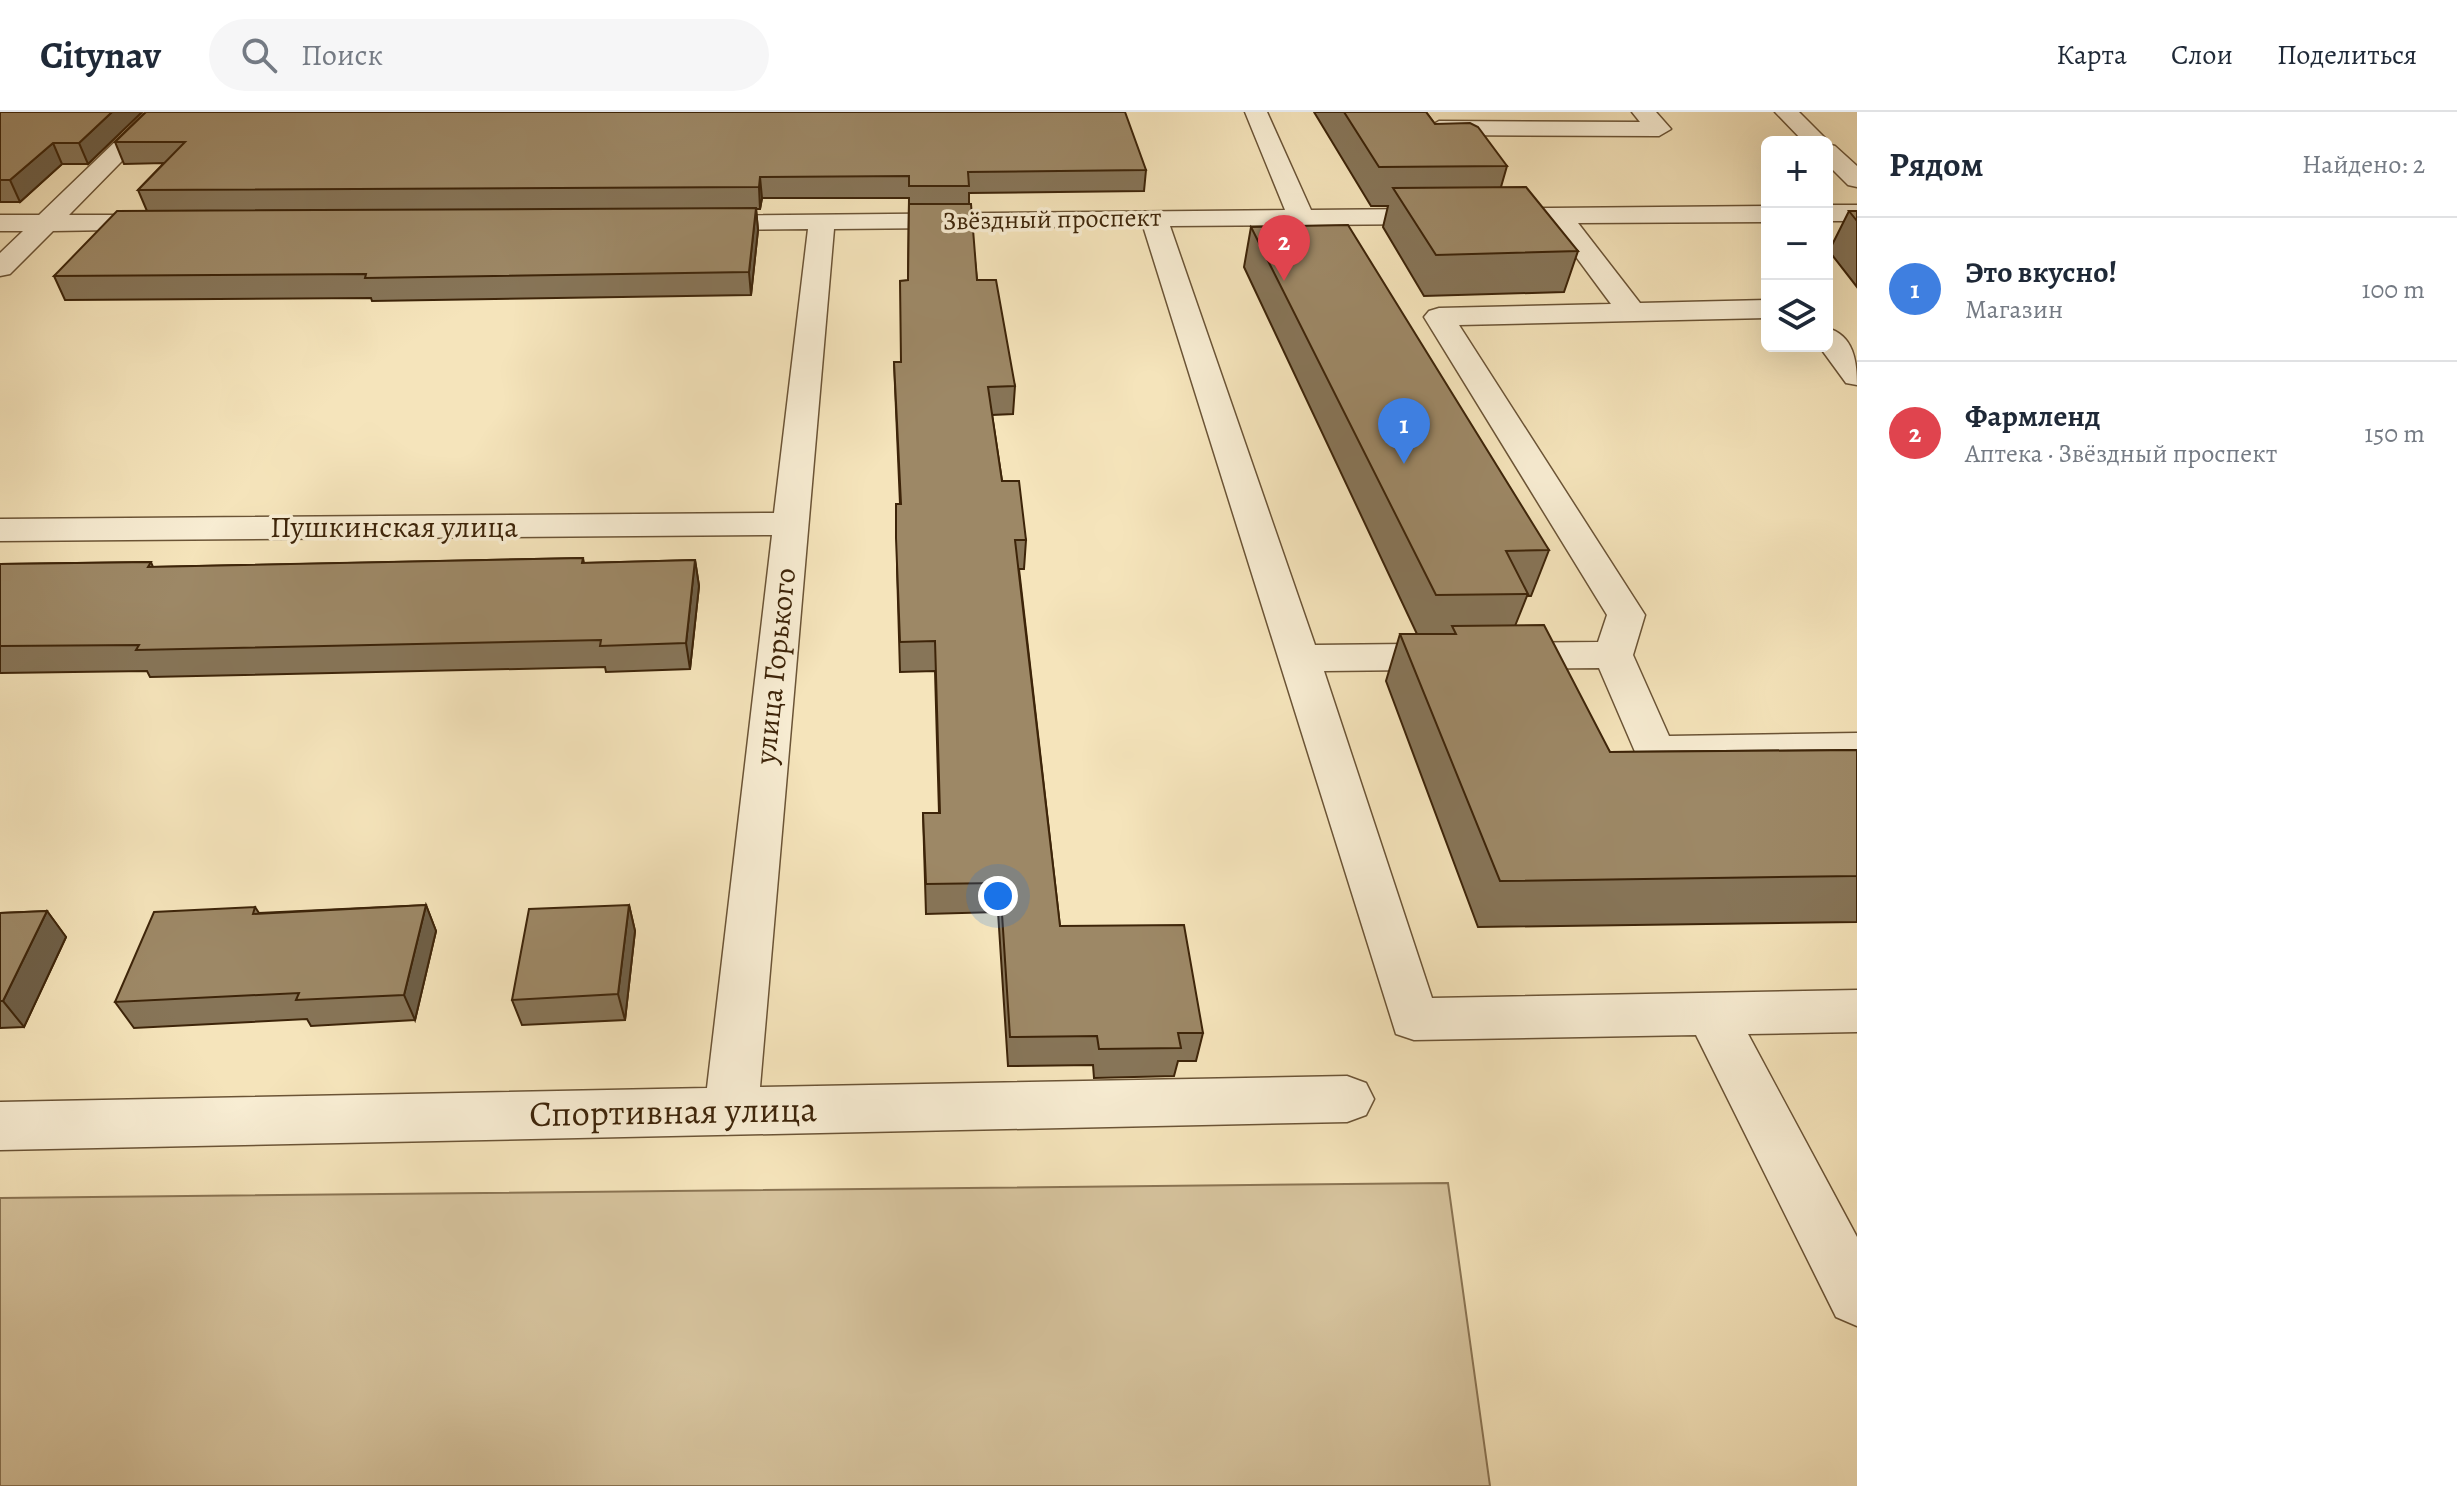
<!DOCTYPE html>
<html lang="ru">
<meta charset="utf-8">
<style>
body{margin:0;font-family:Alegreya,serif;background:#f6f6f7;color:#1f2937}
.controls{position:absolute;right:24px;top:24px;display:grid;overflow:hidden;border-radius:12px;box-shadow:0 8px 32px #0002}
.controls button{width:72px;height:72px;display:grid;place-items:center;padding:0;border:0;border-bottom:2px solid #e0e1e3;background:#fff;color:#1f2937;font:40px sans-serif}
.you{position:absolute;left:998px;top:784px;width:28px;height:28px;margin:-20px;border:6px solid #fff;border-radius:50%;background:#1a73e8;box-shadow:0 0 0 12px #1a73e833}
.badge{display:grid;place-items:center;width:52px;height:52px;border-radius:50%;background:#8f2418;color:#fff;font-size:26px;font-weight:700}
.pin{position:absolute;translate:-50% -66px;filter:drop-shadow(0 2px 4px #0008)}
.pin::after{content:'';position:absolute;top:42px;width:28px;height:24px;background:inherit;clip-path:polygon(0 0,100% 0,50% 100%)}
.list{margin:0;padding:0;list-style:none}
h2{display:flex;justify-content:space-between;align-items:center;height:104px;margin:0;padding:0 32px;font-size:34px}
h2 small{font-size:26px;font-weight:400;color:#747a83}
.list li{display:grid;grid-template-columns:52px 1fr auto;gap:24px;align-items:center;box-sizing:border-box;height:144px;padding:0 32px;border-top:2px solid #e0e1e3}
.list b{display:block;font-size:30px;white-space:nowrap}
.list p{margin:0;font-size:26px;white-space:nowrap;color:#747a83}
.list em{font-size:26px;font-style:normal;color:#747a83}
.icon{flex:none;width:44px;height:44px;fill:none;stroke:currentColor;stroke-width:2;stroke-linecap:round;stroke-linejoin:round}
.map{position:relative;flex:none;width:1857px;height:1374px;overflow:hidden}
header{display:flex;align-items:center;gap:48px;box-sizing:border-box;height:112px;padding:0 40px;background:#fff;border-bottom:2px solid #e0e1e3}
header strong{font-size:38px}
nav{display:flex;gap:44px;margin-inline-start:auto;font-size:28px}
.search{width:560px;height:72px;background:#f6f6f7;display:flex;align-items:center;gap:20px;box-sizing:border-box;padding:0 28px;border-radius:44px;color:#747a83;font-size:30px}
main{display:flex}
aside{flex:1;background:#fff}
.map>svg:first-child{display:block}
</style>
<header>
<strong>Citynav</strong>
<div class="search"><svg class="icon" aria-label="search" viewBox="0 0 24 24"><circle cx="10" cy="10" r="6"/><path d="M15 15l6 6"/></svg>Поиск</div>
<nav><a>Карта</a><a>Слои</a><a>Поделиться</a></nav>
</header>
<main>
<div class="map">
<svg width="1857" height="1374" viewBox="0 0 1857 1374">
<rect width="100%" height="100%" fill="#f5e4bb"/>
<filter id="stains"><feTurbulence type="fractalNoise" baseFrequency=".0025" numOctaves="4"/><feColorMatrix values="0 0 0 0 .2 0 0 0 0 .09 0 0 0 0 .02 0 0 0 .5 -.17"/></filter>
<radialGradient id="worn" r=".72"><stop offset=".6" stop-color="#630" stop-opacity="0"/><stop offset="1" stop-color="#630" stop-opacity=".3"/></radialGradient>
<path fill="#d6c39d" stroke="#8a7453" stroke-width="2" d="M1448 1071 1490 1374H0V1086Z"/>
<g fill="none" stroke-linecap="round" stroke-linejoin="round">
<defs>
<path id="minor" d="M146 0H170L69 103H166L179 111 175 117 53 119 10 162 0 164V141L23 119H0V103H39Z
M1245 0H1267L1311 98 1767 94V110L1578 111 1640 191 1767 188V206L1459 213 1645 503 1633 543 1669 624 1857 621V651L1654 654 1639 649 1599 556 1324 559 1432 886 1857 878V920L1748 922 1857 1125V1214L1836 1205 1696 923 1414 928 1396 922 1143 114 834 117 760 975 1347 964 1366 971 1374 987 1366 1003 1347 1010 0 1038V990L707 976 772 423 0 429V407L774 401 808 117 698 118 685 110 689 104 1285 98ZM1551 111 1611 192 1439 196 1429 199 1424 205 1607 503 1598 530 1315 533 1170 114Z
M1632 0H1656L1671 17 1659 24 1439 23 1427 16 1439 9 1640 10Z
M1775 0H1799L1829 30 1827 32 1835 34 1857 54V75L1848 73 1827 52V30H1804Z
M1827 93H1857V109H1827Z
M1827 216C1854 223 1857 250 1857 273L1846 271 1819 234H1827Z"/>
</defs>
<use href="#minor" stroke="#6b5436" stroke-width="3"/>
<use href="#minor" fill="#f8edd3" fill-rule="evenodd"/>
</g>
<path fill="#877558" stroke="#3d2409" stroke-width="2" d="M0 0H142L88 52H62L20 90H0Z
M146 0 1146 58 1144 79 969 81V92L977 168 1015 274 1013 302 992 303 1002 369 1026 428 1024 457H1019L1060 814 1203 921 1196 949H1178L1174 964 1094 966 1093 953 1008 954 998 800 926 802 923 701H939L935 559 900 560 897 455 900 392 894 250H901L908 168 909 86H762L760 97H756L758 118 751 183 372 189 371 186 65 188 54 164 147 99 138 78 164 51 124 52 115 30Z
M1314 0H1426L1435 12 1507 54 1501 75 1578 139 1564 180 1424 184 1383 115 1388 94H1371Z
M1849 99H1857V175L1829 139Z
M1251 115 1549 438 1531 484H1527L1515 514 1610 640 1857 638V810L1478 815 1386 569 1400 522H1417L1244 155Z
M583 446 584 451 695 448 699 474 690 557 606 560 605 555 150 565 147 559 0 561V452L151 450 153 455Z
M426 793 436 819 415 908 311 914 307 907 134 916 115 890 255 795 259 801Z
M629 793 635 819 625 908 522 913 512 888Z
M47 799 66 825 24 915 0 916V801Z"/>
<path fill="#6e5f47" stroke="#3d2409" stroke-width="2" d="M112 0H142L88 52 79 31Z
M53 31 62 52 20 90 10 68Z
M760 65 762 86 760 97 759 75Z
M756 96 758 118 751 183 749 160Z
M695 448 699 474 690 557 686 531Z
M426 793 436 819 415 908 404 883Z
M629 793 635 819 625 908 618 882Z
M47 799 66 825 24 915 3 889Z"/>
<path fill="#9d8866" stroke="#3d2409" stroke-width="2" d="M0 0H112L79 31H53L10 68H0Z
M146 0H1125L1146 58 968 60 969 74H909V64L760 65 759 75 138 78 185 30H115Z
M1344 0H1426L1435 12 1470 11 1478 15 1507 54 1379 55Z
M1526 75 1578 139 1436 143 1393 76Z
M909 92H971L977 168H996L1015 274 988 275 1002 369H1019L1026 428H1015L1060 814 1184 813 1203 921H1178L1181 936 1099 937 1097 924 1010 925 1000 771 926 772 923 701H940L935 529 900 530 896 426V392H901L894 250H901L900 169 908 168Z
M756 96 749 160 365 166 366 162 54 164 117 99Z
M1849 99H1857V109Z
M1348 113 1549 438 1506 439 1528 482 1436 483 1251 115Z
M583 446 582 451 695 448 686 531 600 534 601 528 136 538 139 533 0 534V452L151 450 148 455Z
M1544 513 1610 640 1857 638V764L1500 769 1400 522H1456L1452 514Z
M426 793 404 883 296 888 299 881 115 890 154 800 255 795 253 802Z
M629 793 618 882 512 888 529 797Z
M47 799 3 889H0V801Z"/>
<g text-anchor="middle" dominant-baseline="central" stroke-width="7" stroke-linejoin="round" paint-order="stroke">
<g font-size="26" fill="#3d2409" stroke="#f8edd3">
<text transform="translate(1052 107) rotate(-1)">Звёздный проспект</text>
</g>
<g font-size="30" fill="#3d2409" stroke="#f8edd3">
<text x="394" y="415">Пушкинская улица</text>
<text transform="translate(775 554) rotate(-84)">улица Горького</text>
</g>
<g font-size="36" fill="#3d2409" stroke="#f8edd3">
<text transform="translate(673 999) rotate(-1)">Спортивная улица</text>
</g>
</g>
<rect width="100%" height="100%" filter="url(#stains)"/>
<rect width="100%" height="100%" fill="url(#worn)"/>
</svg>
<div class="controls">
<button>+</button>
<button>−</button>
<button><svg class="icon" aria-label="layers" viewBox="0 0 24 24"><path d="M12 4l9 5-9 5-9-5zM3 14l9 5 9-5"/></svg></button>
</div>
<div class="you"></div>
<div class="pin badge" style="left:1404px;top:352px;background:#3f7fe0">1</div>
<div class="pin badge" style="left:1284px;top:169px;background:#e0444e">2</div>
</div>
<aside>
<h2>Рядом<small>Найдено: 2</small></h2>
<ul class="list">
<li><span class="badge" style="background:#3f7fe0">1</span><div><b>Это вкусно!</b><p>Магазин</p></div><em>100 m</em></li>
<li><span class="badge" style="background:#e0444e">2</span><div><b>Фармленд</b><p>Аптека · Звёздный проспект</p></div><em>150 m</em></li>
</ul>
</aside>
</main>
